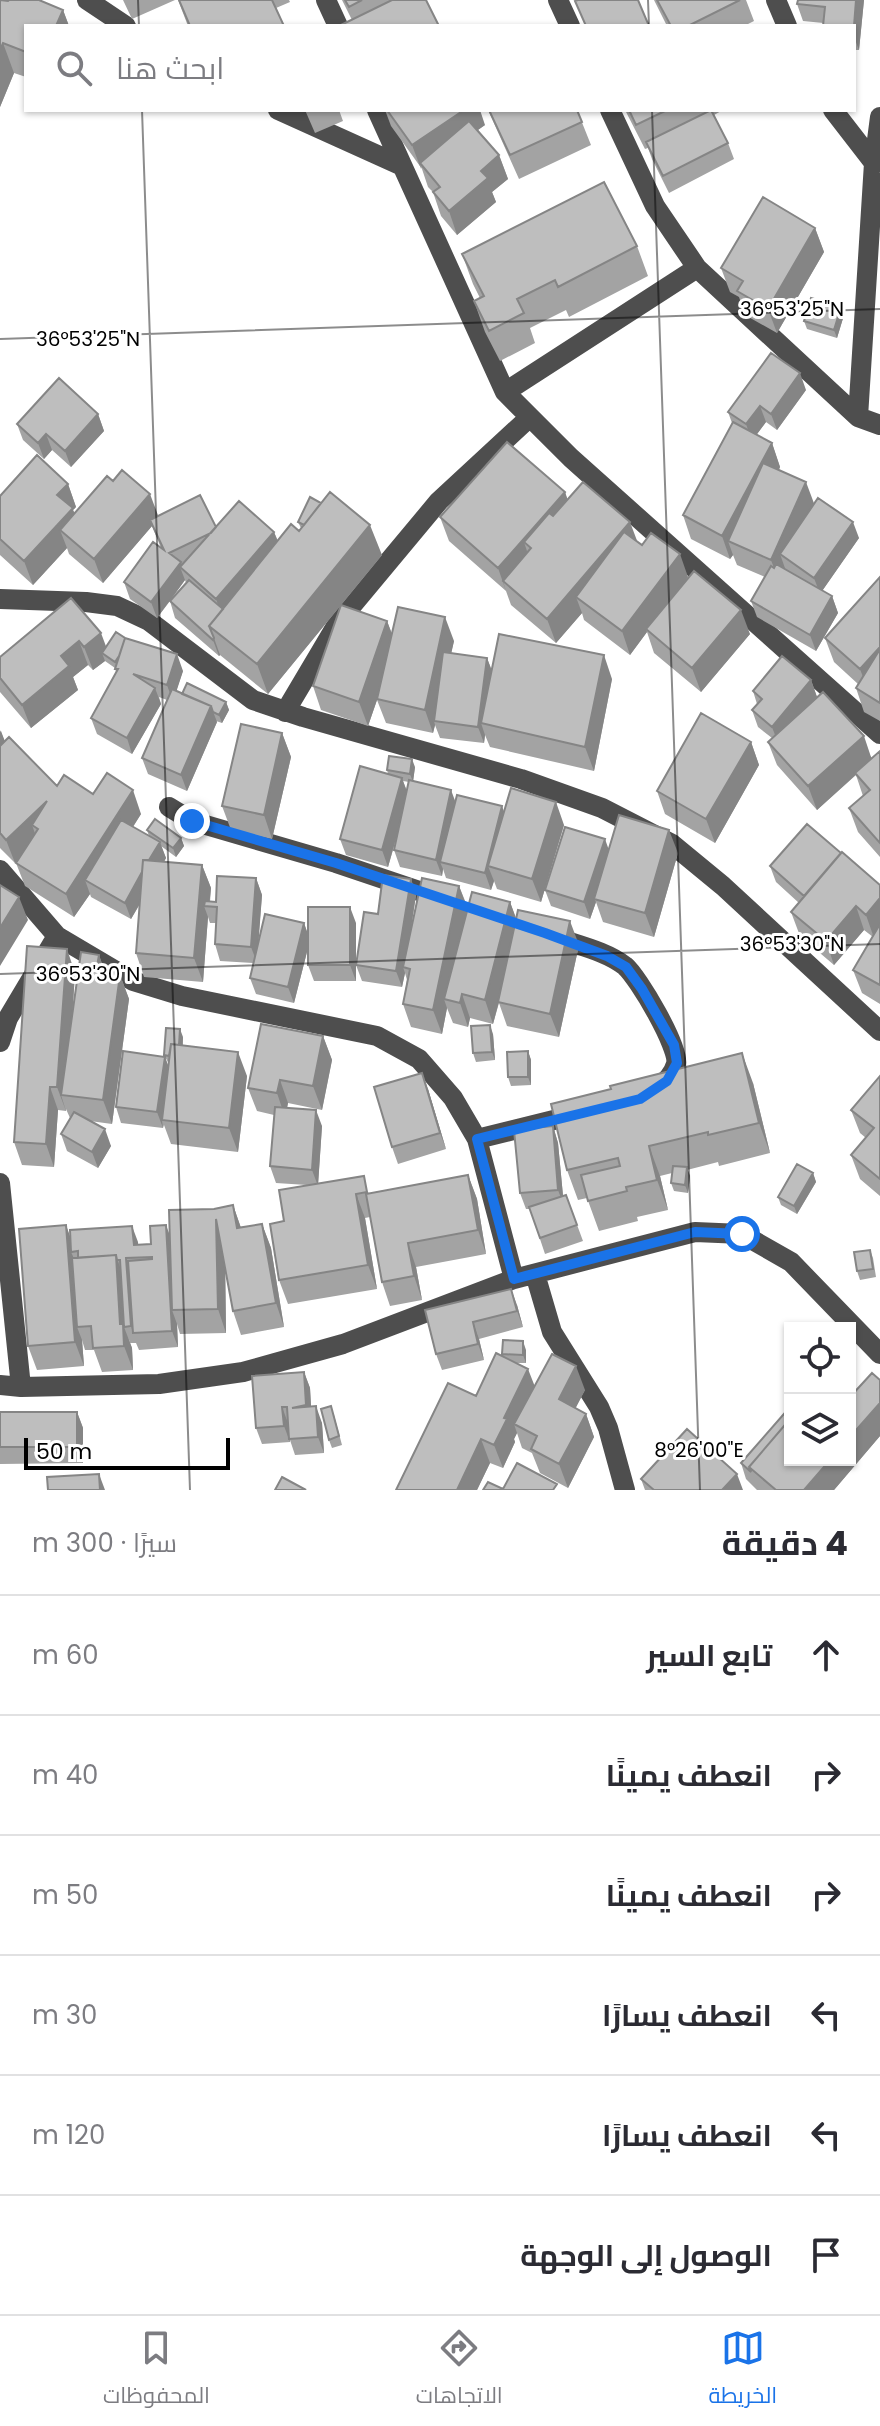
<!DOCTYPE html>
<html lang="ar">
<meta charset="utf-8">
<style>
body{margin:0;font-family:Poppins,Cairo,sans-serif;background:#f2f2f3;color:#2b2b33;direction:rtl}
.controls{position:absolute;right:24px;bottom:24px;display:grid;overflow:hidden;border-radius:0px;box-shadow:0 2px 6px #0004}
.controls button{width:72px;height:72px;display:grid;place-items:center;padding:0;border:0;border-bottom:2px solid #e1e1e2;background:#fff;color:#2b2b33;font:40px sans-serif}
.scale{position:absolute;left:24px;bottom:20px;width:206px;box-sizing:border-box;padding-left:8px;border:4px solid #000;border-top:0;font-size:22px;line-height:28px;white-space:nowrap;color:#000;-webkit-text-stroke:6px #fff;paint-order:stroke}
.stop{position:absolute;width:24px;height:24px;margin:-18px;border:6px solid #1a73e8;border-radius:50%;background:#fff}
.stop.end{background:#1a73e8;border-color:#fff;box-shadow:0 2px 8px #0008}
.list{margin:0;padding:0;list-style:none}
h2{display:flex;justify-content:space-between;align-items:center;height:104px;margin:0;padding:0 32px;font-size:34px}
h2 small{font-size:26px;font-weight:400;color:#7c7c81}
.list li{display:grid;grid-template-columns:52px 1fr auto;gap:24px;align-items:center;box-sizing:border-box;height:120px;padding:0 32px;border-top:2px solid #e1e1e2}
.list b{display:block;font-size:30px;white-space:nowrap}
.list em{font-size:26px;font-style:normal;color:#7c7c81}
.icon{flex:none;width:44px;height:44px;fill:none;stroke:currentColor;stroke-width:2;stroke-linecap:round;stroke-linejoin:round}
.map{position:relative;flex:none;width:880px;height:1490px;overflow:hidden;direction:ltr}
.search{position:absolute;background:#fff;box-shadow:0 2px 6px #0004;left:24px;right:24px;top:24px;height:88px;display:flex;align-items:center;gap:20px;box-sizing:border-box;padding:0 28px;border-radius:0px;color:#7c7c81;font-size:30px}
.sheet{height:824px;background:#fff}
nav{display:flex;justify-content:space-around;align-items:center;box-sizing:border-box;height:112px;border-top:2px solid #e1e1e2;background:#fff;font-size:22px;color:#7c7c81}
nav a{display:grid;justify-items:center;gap:4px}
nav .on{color:#1a73e8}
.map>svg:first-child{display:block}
</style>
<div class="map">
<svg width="880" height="1490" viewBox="0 0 880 1490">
<rect width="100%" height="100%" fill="#fff"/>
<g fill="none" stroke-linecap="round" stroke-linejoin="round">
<path stroke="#4e4e4e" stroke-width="20" d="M87 0 126 26
M326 0 338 26
M558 0 570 26
M776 0 787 26
M278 110 402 166
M377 110 505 392 571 458 880 734
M610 110 655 206 697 268 858 417 880 425
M833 110 874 163 879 162
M505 392 697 268
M858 417 874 163 880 117
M0 599 86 602 117 606 149 621 253 700 303 717 521 779 602 808 672 844 723 886 880 1031
M285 712 339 621 439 501 530 417
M169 807 192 821 336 863 446 900
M0 870 57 936 8 1018 0 1042
M57 936 133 981 182 996 377 1036 419 1059 453 1098 477 1139 514 1279
M555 937C577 945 606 951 625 966 638 977 680 1048 676 1064 673 1075 666 1082 657 1088
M477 1139 582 1113
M0 1183 21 1387
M535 1274 552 1332 599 1407 608 1428 625 1490
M0 1385 21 1387 159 1384 243 1372 343 1344 514 1279 695 1232 742 1234 791 1262 880 1354"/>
</g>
<path fill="#a3a3a3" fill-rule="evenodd" d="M0 0 63 10 69 26H26V77L14 73 0 107Z
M123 0H175L132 19Z
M178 0H289L290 2 276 8 284 26H188Z
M342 0H426L352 20Z
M654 0H746L754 21 744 26H667Z
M798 0H864L859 50H854V26L803 21 797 4Z
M305 110H339L343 121 315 133Z
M385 110 485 125 478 130 499 155 508 179 492 192 496 202 457 235 441 216 433 192 428 187 422 169 391 126Z
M488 110H577L591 145 519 179Z
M625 110H723L714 115 728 143 734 159 669 193 652 159 648 148 645 149Z
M815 228 824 252 777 333 745 315 739 297 730 292 721 268Z
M637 246 648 276 569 317 566 310 530 328 535 343 500 361 485 332 474 301 480 298 473 284 462 254Z
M844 315 837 338 807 329 804 321Z
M806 390 777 430 766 422 756 435 772 443 780 467 779 470 814 504 859 538 822 591 832 596 838 613 816 651 757 617 751 601 765 577 737 565 733 555 730 559 691 539 683 515 732 423 728 412Z
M98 414 104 431 71 467 52 450 44 459 23 440 17 424Z
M68 484 76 507 73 510 75 513 158 516 216 527 274 532 278 541 299 531 301 528 298 522 382 555 268 694 220 655 219 656 175 618 170 601 157 618 130 599 124 582 161 548 152 526 103 583 69 554 67 548 33 585 0 555V496ZM185 580 186 583 170 601Z
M565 492 567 499 637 542 688 577 681 587 750 634 701 692 654 653 647 632 630 655 584 620 582 613 556 643 511 605 506 591 449 541 440 517Z
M880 577V721L864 712 856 688 858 684 834 662 825 638Z
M71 598 106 647 125 638 183 671 176 691 182 694 226 702 229 710 222 723 216 721 217 722 187 791 148 774 142 758 167 700 159 697 161 704 132 754 97 734 91 718 116 672 115 668 105 661 93 670 88 665 73 677 78 690 31 728 0 692V657Z
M387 621 392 634 454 641 451 653 487 658 492 671 612 679 594 771 490 747 485 735 484 743 440 738 435 725 433 733 386 723 377 700 368 726 321 710 313 686Z
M811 680 817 697 872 758 880 751V857L858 832 849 808 863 796 856 775 817 810 777 765 768 742 772 738 758 727 752 710 757 704 753 691Z
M0 730 5 742 57 786 93 794 141 814 133 827 149 836 147 830 181 838 184 846 176 857 161 846 166 858 164 862 202 865 211 888 210 902H216L256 878 262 895 258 943 304 923 308 935 356 923V964L378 914 411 879 416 895 412 922 459 886 468 908 510 902 516 919 579 945 559 1037 507 1026 499 1003 493 1024 470 1018 468 1027 453 1023 447 1008 442 1034 411 1027 403 1004 407 980 405 973 402 987 362 981 356 965V981H314L308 965V948L294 1003 256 994 250 978 253 963 220 961 215 944 216 923H210L208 917 203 982 144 977 136 953 140 904 131 919 91 897 90 894 74 917 25 886 16 863 17 861 15 863 0 848Z
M282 733 291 757 272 839 231 830 222 806Z
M751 742 759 765 715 843 665 814 657 791Z
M415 767 413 781 456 802 564 825 541 902 497 889 494 881 491 890 446 878 443 869 442 876 400 867 394 850 398 833 388 867 346 855 340 839 388 774 387 770ZM403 781 409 782 407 791Z
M608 850 678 853 654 937 603 922 596 902 590 919 551 906 545 890Z
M841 853 880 885V1004L862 993 853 970 873 937 864 930 834 965 800 936 791 912 799 903 776 882 770 866Z
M99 955 105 973 120 975 129 999 112 1124 90 1121 111 1146 98 1168 67 1151 61 1134 70 1118 66 1109V1111L58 1110 54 1167 22 1165 14 1142 75 973 73 1005Z
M493 1034 495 1060 476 1062 473 1053Z
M323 1036 332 1060 322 1110 288 1103 287 1108 322 1126 318 1184 370 1193 468 1175 477 1199 486 1254 416 1267 422 1300 390 1306 382 1282 370 1217 365 1218 377 1289 288 1304 279 1280 284 1221 307 1185 276 1183 270 1166 274 1115 257 1111 248 1088Z
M183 1037V1045L247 1076 238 1152 171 1144 164 1125 163 1128 121 1123 116 1107 165 1057 168 1066 169 1064 164 1055Z
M528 1051 531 1060V1085L511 1086 508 1077Z
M880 1076V1196L860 1179 851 1155 866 1138 860 1133 851 1110Z
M753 1083 770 1153 719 1166 718 1162 687 1170 690 1176 688 1193 674 1191 671 1183 672 1173 660 1176 668 1210 637 1217 638 1221 599 1231 587 1198 578 1200 567 1170Z
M428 1089 446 1149 398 1164 392 1147Z
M553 1126 558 1143 563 1196 566 1195 583 1241 545 1254 530 1209H526L520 1193Z
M813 1173 816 1182 797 1214 781 1205 778 1197Z
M233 1205 241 1228 262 1224 271 1248 284 1327 241 1335 233 1311 225 1270 226 1333 180 1334 177 1324 178 1347 139 1350 136 1343H130L128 1337 132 1348 133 1370 102 1372 94 1350H85L82 1340 84 1366 37 1370 28 1346 66 1225 70 1237 138 1242V1245L151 1244 170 1237 214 1209Z
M870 1250 873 1258 876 1277 860 1280 857 1271Z
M517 1305 523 1327 479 1339 484 1360 442 1370 436 1354 425 1310Z
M526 1350V1363H517L535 1386 585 1390 575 1408 586 1414 594 1437 568 1488 540 1473 532 1453 522 1448 517 1433 514 1439 515 1442 503 1468 490 1463 477 1490H396L476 1396 503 1356 502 1354Z
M304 1372 310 1388 311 1407 322 1423 324 1453 295 1455 290 1440V1442L262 1444 256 1428Z
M880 1380V1436L834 1490H757L746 1479 741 1463 790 1460Z
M0 1412H77L83 1428V1463L0 1464Z
M334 1415 342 1445 332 1448 329 1440Z
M641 1479 743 1490H645Z"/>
<path fill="#858585" d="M856 0H864L859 50 854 37Z
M63 10 69 26H56Z
M3 43 14 73 0 107V50Z
M464 110H480L485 125 423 168 420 163 421 169 412 145Z
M499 155 508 179 492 192 496 202 457 235 449 211 481 171Z
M815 228 824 252 777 333 768 309Z
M841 307 844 315 837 338 834 330Z
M800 373 806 390 777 430 771 414Z
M760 406 766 422 752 441 746 424Z
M98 414 104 431 71 467 65 451Z
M46 434 52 450 44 459 38 443Z
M772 443 780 467 738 546 728 541 733 555 730 559 722 536Z
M806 482 815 506 780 554 786 571 780 584 771 560Z
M68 484 76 507 73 510 81 532 60 530 67 548 33 585 24 561 57 495Z
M565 492 573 515 531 548 524 542 531 563 503 581 506 591 498 568Z
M150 494 159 518 150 520 152 526 103 583 94 559Z
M630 522 639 546 576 597 582 613 556 643 547 619Z
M853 522 859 538 820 594 814 578Z
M370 525 382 555 268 694 257 664Z
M274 532 283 555 224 622 216 599Z
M680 554 688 577 648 631 646 629 647 632 630 655 622 631Z
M181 562 184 571 180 567 185 580 157 618 151 602Z
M832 596 838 613 816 651 810 635Z
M741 610 750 634 701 692 692 668Z
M445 617 454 641 436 722 434 721 435 725 433 733 425 710Z
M387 621 396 645 368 726 359 702Z
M101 633 110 657 102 653 105 661 93 670 84 647Z
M214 638 220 655 219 656 213 640Z
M79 641 88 665 73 677 78 690 31 728 22 705 61 656Z
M880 647V680L869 693 860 669Z
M177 654 183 671 173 702 167 685Z
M604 655 612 679 594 771 585 747Z
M487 658 493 674 481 723 485 735 484 743 478 727Z
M811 680 817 697 778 743 772 727Z
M155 688 161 704 132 754 127 738Z
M226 702 229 710 222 723 219 715Z
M211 706 217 722 187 791 181 775Z
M1 731 7 747 0 754V732Z
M282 733 291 757 272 839 264 815Z
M864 736 872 760 817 810 808 786Z
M751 742 759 765 715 843 706 819Z
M412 759 415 767 413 782 410 774Z
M402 778 408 795 388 867 382 850Z
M133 790 141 814 95 886 85 880 90 894 74 917 66 894Z
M451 790 457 806 440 862 443 869 442 876 436 860Z
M47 801 38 829 32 825 38 842 15 863 6 840Z
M556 802 564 825 541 902 532 879Z
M502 806 508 823 488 866 494 881 491 890 485 873Z
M669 830 678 853 654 937 645 913Z
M181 838 184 846 176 857 173 848Z
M605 839 611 856 594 899 596 902 590 919 584 902Z
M160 842 166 858 131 919 125 903Z
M202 865 211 888 209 907 204 906 208 917 203 982 194 958Z
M256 878 262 895 257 963 251 947Z
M411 879 416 895 405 968 403 967 405 973 402 987 396 971Z
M459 886 468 910 444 999 447 1008 442 1034 433 1010Z
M19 897 28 920 0 966V928Z
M880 898V932L874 938 866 915Z
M510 902 519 926 493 1024 485 1000Z
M856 906 864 930 834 965 826 941Z
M350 907 356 923V981L350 965Z
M570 921 579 945 559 1037 550 1014Z
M304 923 310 940 294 1003 288 987Z
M67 949 75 973 67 1095H61L66 1111 57 1087Z
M99 955 107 978 96 972Z
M120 975 129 999 112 1124 103 1100Z
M462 994 470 1018 468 1027 460 1003Z
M490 1025 493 1034 495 1060 492 1052Z
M180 1029 183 1037 181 1065 178 1057Z
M323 1036 332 1060 322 1110 313 1086Z
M528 1051 531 1060V1085L528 1077Z
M238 1052 247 1076 238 1152 229 1128Z
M742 1053 753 1083 770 1153 759 1123Z
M165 1057 171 1073 162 1120 163 1128 157 1112Z
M422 1073 428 1089 446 1149 440 1133Z
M280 1080 288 1103 285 1117 277 1093Z
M50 1087 58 1110 54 1167 46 1144Z
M316 1110 322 1126 318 1186 312 1170Z
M553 1126 558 1143 564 1206 558 1190Z
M105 1129 111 1146 98 1168 92 1152Z
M649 1146 660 1176 668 1210 657 1180Z
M687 1167 690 1176 688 1193 685 1185Z
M813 1173 816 1182 797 1214 794 1206Z
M468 1175 477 1199 486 1254 478 1230Z
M356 1194 365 1218 377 1289 368 1265Z
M233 1205 241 1228H237Z
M216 1219 225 1243 226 1333 218 1309Z
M262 1224 271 1248 284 1327 276 1303Z
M66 1225 74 1248 71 1252 76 1263 77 1327 82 1340 84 1366 75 1342Z
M166 1225 172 1241V1310L177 1324 178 1347 172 1331Z
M132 1226 138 1242 139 1257 134 1245Z
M408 1243 416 1267 422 1300 414 1276Z
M116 1255 124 1279V1327L132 1348 133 1370 124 1346 120 1324Z
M126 1258 132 1275 133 1333 131 1326Z
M511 1289 517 1305 523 1327 517 1311Z
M473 1322 479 1339 484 1360 478 1344Z
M523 1341 526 1350V1363L523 1355Z
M576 1366 585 1390 568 1423 559 1399Z
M528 1369 537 1392 514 1424 517 1433 514 1439 515 1442 503 1468 494 1445 504 1418Z
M304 1372 310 1388 312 1422 306 1405Z
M880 1403V1436L834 1490H804L830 1460H850V1437Z
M316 1406 322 1423 324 1453 318 1437Z
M282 1407 288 1423 290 1442 284 1426Z
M77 1412 83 1428V1463L77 1447Z
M586 1414 594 1437 568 1488 559 1464Z
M481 1439 490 1463 477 1490H457Z
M99 1474 105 1490H100Z
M737 1474 743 1490H722Z"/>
<path fill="#bebebe" stroke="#858585" stroke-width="2" d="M0 0 8 1 9 0H39L63 10 56 26H26V52L3 43 0 50Z
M179 0H272L284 26H190Z
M345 0H362L349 7Z
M392 0H426L439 26 341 25Z
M578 0H638L649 26H586L575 1Z
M657 0H740L688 26H671Z
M798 0H856L854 26H823L825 7 797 4Z
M387 110H464L412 145Z
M489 110H577L582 122 510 155Z
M629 110H667L636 125Z
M711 110 728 143 663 176 646 142Z
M469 121 499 155 481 171 488 178 449 211 433 192 440 187 420 163Z
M604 182 637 246 558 287 555 280 517 299 524 313 489 331 474 301 484 296 462 254Z
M763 197 815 228 768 309 737 291 743 281 721 268Z
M811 298 841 307 834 330 804 321Z
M771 353 800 373 771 414 760 406 746 424 728 412Z
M59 378 98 414 65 451 46 434 38 443 17 424Z
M733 422 772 443 722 536 683 515Z
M507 442 565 492 498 568 440 517Z
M37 455 68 484 57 495 73 508 24 561 0 539V496Z
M763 463 806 482 771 560 728 541Z
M122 470 150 494 94 559 60 530 107 476 113 481Z
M583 482 630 522 547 619 503 581 531 548 524 542 549 513 553 516Z
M330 492 370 525 257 664 209 626 291 524 299 531Z
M200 495 216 527 211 533 169 553 181 562 151 602 124 582 153 542 164 550 150 520Z
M310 497 321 503 304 525 298 522Z
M818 498 853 522 814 578 780 554Z
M239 501 274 532 216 599 180 567Z
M624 532 642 545 651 533 680 554 622 631 576 597Z
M776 564 832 596 810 635 751 601 771 566 774 568Z
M694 571 741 610 692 668 646 629Z
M880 577V647L860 669 825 638Z
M189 580 223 609 209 626 214 638 213 640 170 601Z
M71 598 101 633 84 647 79 641 61 656 69 666 22 705 0 678V657Z
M341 605 387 621 359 702 313 686Z
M398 607 445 617 425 710 377 699Z
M116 632 125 638 119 656 115 662 102 653Z
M499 634 604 655 585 747 481 723Z
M125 638 177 654 167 685 133 674 155 688 127 738 91 718 118 669H115Z
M880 649V703L856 688Z
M443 652 487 658 478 727 434 721Z
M782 656 811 680 772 727 752 710 762 699 753 691Z
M187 683 226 702 219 715 213 712 211 706 182 694Z
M172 689 211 706 181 775 142 758Z
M823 692 864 736 808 786 768 742Z
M701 713 751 742 706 819 657 791Z
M241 724 282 733 264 815 222 806Z
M9 737 57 786 64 775 93 794 107 773 133 790 66 894 16 863 38 829 32 825 47 801 6 840 0 833V746Z
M880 751V843L849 808 870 790 855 773Z
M389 756 412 759 410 774 387 770Z
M360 766 402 778 382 850 340 839Z
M409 780 451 790 436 860 394 850Z
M511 788 556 802 532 879 488 866Z
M457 795 502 806 485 873 440 862Z
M619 815 669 830 645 913 594 899Z
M155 819 181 838 173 848 147 830Z
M121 820 160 842 149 860H143L142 872 125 903 85 880Z
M807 824 841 853 804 896 770 866Z
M565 827 605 839 584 902 545 890Z
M842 852 880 885V898L866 915 856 906 826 941 791 912Z
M143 860 202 865 194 958 136 953Z
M383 875 411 879 396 971 356 965 364 912 378 914Z
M217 876 256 878 251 947 215 944 217 907 204 906 205 901 216 902Z
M422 878 459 886 433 1010 403 1004 410 969 403 967Z
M0 885 19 897 0 928Z
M472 892 510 902 485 1000 462 994 460 1003 444 999Z
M308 907H350V965H308Z
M518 910 570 921 550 1014 498 1002Z
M265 914 304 923 288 987 250 978Z
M880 924V985L853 970Z
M27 946 67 949 57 1087H50L46 1144 14 1142Z
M81 952 99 955 96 972 120 975 103 1100 61 1095Z
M261 1024 323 1036 313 1086 280 1080 277 1093 248 1088Z
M490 1025 492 1052 473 1053 471 1026Z
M166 1028 180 1029 179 1045 171 1044 169 1056 164 1055Z
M171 1044 238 1052 229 1128 162 1120Z
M123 1051 165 1057 157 1112 116 1107Z
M528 1051V1077H508L507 1052Z
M742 1053 759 1123 708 1135V1132L649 1146 657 1180 626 1187 627 1191 588 1201 581 1175 620 1166 618 1158 567 1170 551 1104 611 1089 610 1086Z
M422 1073 440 1133 392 1147 374 1087Z
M880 1076V1179L851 1155 874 1128 851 1110Z
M275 1107 316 1110 312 1170 270 1166Z
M74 1112 105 1129 92 1152 61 1134Z
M553 1126 558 1190 520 1193 514 1130Z
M797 1164 813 1173 794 1206 778 1197Z
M673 1166 687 1167 685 1185 671 1183Z
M468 1175 478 1230 408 1243 414 1276 382 1282 366 1194Z
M364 1176 367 1192 356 1194 368 1265 279 1280 270 1224 284 1221 279 1190Z
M566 1195 577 1225 540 1238 529 1207Z
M233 1205 237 1228 262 1224 276 1303 233 1311 216 1219 218 1309 172 1310 169 1210 214 1209Z
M66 1225 75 1342 28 1346 19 1229Z
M166 1225 172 1331 133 1333 128 1261 152 1259V1257L126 1258 131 1326 124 1327 120 1260H117L116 1255 78 1258V1251L71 1252 70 1230 132 1226 134 1245 151 1244 150 1226Z
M870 1250 873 1269 857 1271 854 1252Z
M116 1255 120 1324H123L124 1346 93 1348 91 1326 77 1327 72 1258Z
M511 1289 517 1311 473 1322 478 1344 436 1354 425 1310Z
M503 1340 523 1341V1355L502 1354Z
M496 1353 528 1369 504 1418 507 1419 494 1445 481 1439 457 1490H396L448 1383 476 1396Z
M552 1354 576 1366 559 1399 586 1414 559 1464 531 1449 537 1436 514 1424Z
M304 1372 306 1405 292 1408 316 1406 318 1437 289 1439 287 1407H282L284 1426 256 1428 252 1376Z
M872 1373 880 1380V1403L850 1437V1397Z
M331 1406 339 1436 329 1440 321 1409Z
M790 1407V1419L749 1467 751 1472 741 1463Z
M0 1412H77V1447H0Z
M790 1419V1460H830L804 1490H776L749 1467Z
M687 1429 737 1474 722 1490H654L641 1479Z
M517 1463 557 1484 553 1490H483L488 1482 503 1489Z
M99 1474 100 1490H48L47 1477Z
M282 1477 306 1490H275Z"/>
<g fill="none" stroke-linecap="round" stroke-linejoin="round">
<path stroke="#1a73e8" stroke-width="10" d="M192 821 336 863 545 933 607 956 626 967 642 989 674 1045 677 1063 667 1081 640 1099 477 1139 514 1279 695 1232 742 1234"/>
</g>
<path fill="none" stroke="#000" stroke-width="2" stroke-opacity="0.45" d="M138 0 139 26M648 0 649 26M142 110 190 1490M652 110 700 1490M0 339 880 309M0 974 880 944"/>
<g font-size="20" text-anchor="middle" fill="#000" stroke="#fff" stroke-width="6" stroke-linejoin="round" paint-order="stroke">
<text x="792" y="316">36°53'25"N</text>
<text x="88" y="346">36°53'25"N</text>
<text x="792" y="951">36°53'30"N</text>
<text x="88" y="981">36°53'30"N</text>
<text x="699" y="1457">8°26'00"E</text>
</g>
</svg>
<div class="controls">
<button><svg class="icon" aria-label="locate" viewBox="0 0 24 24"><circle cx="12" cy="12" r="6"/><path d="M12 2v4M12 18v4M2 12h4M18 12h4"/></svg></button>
<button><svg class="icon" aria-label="layers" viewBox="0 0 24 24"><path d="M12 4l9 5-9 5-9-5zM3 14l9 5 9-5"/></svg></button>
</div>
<div class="scale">50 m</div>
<div class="stop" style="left:742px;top:1234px"></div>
<div class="stop end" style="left:192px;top:821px"></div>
<div class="search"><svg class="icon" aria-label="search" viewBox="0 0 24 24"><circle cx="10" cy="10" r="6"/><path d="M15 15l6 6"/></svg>ابحث هنا</div>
</div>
<section class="sheet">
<h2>4 دقيقة<small>سيرًا · 300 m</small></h2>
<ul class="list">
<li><svg class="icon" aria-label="ahead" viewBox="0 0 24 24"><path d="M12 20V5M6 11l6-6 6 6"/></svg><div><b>تابع السير</b></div><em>60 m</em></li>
<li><svg class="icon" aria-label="right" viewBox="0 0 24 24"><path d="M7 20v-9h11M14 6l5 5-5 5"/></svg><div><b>انعطف يمينًا</b></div><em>40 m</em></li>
<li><svg class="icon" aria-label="right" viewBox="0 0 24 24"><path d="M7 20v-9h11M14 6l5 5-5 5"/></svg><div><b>انعطف يمينًا</b></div><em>50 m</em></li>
<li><svg class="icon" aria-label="left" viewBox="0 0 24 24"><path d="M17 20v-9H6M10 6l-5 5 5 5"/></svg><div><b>انعطف يسارًا</b></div><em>30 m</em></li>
<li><svg class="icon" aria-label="left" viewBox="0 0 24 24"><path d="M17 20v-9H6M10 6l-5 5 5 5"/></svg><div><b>انعطف يسارًا</b></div><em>120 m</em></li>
<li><svg class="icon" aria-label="arrive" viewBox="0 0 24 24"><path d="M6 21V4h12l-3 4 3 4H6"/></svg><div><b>الوصول إلى الوجهة</b></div></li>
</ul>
</section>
<nav>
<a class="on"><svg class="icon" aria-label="map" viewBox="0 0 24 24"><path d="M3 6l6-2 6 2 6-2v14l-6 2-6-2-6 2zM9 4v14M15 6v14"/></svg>الخريطة</a>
<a><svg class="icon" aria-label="directions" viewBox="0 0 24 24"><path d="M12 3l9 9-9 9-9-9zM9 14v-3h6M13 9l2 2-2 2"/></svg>الاتجاهات</a>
<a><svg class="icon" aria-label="saved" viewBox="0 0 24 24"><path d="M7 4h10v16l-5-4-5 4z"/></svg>المحفوظات</a>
</nav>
